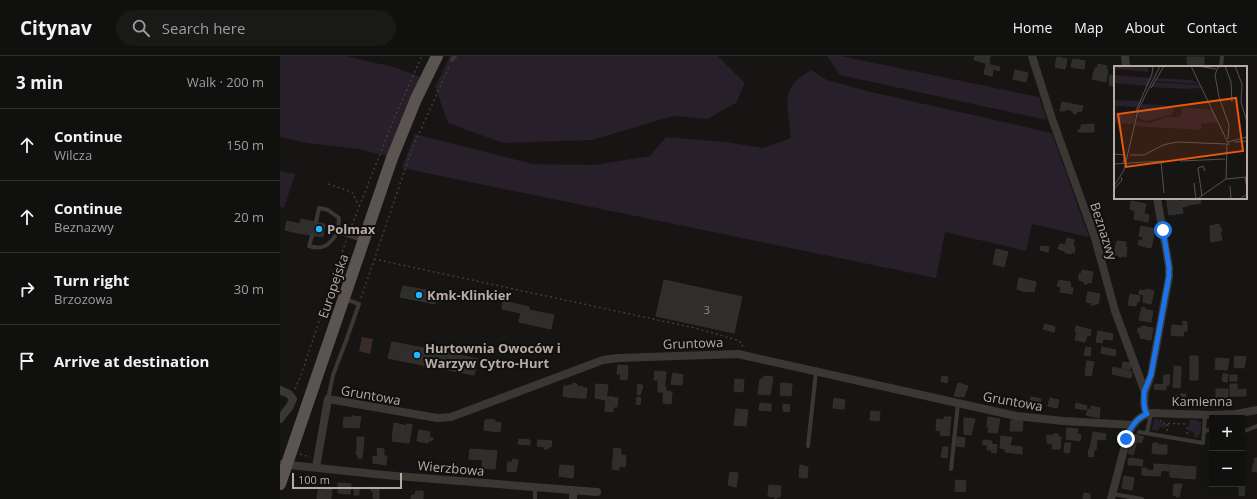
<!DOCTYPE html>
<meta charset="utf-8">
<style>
body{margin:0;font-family:"Open Sans",sans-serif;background:#191918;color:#f1f3f6}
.controls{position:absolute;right:12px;bottom:12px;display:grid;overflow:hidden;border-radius:0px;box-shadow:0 2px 10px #0003}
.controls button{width:36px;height:36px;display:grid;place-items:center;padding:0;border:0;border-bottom:1px solid #30302f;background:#10100f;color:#f1f3f6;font:20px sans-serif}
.scale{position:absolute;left:12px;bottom:10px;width:110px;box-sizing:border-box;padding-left:4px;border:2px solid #b7aba4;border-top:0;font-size:11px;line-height:14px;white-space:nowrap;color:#b7aba4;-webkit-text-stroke:3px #11100f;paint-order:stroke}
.stop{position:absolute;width:12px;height:12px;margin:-9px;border:3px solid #1a73e8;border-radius:50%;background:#fff}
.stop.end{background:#1a73e8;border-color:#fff;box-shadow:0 1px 4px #0008}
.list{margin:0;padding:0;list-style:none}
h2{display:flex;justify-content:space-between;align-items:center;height:52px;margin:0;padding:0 16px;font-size:17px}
h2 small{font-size:13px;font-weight:400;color:#9c9d9e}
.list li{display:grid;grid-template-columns:26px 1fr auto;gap:12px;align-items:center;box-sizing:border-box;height:72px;padding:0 16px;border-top:1px solid #30302f}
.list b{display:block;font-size:15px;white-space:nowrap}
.list p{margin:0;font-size:13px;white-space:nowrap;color:#9c9d9e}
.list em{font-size:13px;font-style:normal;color:#9c9d9e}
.icon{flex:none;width:22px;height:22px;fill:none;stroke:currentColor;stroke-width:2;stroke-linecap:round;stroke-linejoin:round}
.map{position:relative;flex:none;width:977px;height:443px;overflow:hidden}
header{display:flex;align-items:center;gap:24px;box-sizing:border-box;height:56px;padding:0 20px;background:#10100f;border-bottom:1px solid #30302f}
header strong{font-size:19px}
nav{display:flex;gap:22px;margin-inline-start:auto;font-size:14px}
.search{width:280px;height:36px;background:#191918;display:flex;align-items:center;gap:10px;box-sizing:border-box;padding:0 14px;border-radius:22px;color:#9c9d9e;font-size:15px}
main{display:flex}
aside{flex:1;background:#10100f}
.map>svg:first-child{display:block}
</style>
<header>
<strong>Citynav</strong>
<div class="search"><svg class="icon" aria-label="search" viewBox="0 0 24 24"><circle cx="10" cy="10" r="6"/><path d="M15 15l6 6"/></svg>Search here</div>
<nav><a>Home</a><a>Map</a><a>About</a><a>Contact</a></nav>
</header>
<main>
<aside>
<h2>3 min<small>Walk · 200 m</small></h2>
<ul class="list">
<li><svg class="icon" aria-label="ahead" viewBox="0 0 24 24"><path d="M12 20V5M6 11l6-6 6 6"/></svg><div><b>Continue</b><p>Wilcza</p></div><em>150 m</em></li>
<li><svg class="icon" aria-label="ahead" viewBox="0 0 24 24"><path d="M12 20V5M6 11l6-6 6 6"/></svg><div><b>Continue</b><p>Beznazwy</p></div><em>20 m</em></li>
<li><svg class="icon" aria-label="right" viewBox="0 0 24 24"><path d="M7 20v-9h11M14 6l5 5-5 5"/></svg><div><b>Turn right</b><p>Brzozowa</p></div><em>30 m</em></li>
<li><svg class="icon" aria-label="arrive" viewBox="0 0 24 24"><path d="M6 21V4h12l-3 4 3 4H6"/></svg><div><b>Arrive at destination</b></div></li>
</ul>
</aside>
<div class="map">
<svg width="977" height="443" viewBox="0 0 977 443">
<rect width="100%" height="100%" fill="#161514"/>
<path fill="#271f29" d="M0 0H65L114 11 141 21 108 100 78 93 27 87 0 81Z
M170 0H438L465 27 456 47 427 63 393 60 312 84 223 87 168 67 155 31Z
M547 0H561L759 41 767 64 560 19Z
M531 14 547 24 587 35 772 77 809 181 752 168 746 195 665 176 656 222 122 112 135 78 252 108 315 109 370 100 386 81 446 86 483 92 511 82C510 73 505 43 509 35 513 26 523 19 531 14Z
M0 115 15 118 4 152 0 151Z
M874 363H879L880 367 887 368 886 372 880 371 878 375 872 374Z
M910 364H916L921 366C921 373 922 378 916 382L914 381V376L908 375Z"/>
<path fill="#3b2b29" d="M82 281 93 283 90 298 79 295Z"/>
<path fill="#302e2c" stroke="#32312d" d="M695 0H710L709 8 694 4Z
M777 1 787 3 785 13 775 11Z
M907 1H924V11H908Z
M793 3 799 4 797 12 791 11Z
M799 4 805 5 804 13 797 12Z
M706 8 720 11 719 15 713 13 712 20 704 18Z
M818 8 827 10 826 14H828L826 26 812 23 815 12H817Z
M735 14 748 17 746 26 733 23Z
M830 19 835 20V31L829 29Z
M782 46 787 47 785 55H780Z
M787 47 803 50 801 56 797 55 796 58 793 57V55L786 53Z
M814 68V76H798V74L801 73V69Z
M886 142H900V144L887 146Z
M920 142 921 147 908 149 907 144Z
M907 144 908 150 902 151 901 145Z
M851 145 866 148 864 158 869 159 868 166 854 163 855 155 850 153Z
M901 145 903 157 889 159 887 147Z
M21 163 45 168 43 181 18 177Z
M7 165 20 168 18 177 5 174Z
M939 168 940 172H941L942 175 940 176 942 184 931 186 930 170Z
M861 170 875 173 873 183 859 180Z
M863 181 873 183 871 192 861 190V189H858L859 184 862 185Z
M787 182 794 184 793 190 795 191 794 197 792 196 791 198 785 197V195L778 193 780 188 785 189Z
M837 185 846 186 845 191 836 189Z
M836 189 847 191 846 201 842 200V201H839V199H834Z
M761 190 769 191 768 196 760 194Z
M716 193 728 196 724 211 713 208Z
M802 214 813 216 811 227 807 226V228H804L805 226 799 224V218H801Z
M739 222 756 226 754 236 746 235V236L737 233Z
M384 224 462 241 454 277 376 260Z
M779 224 790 226 791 232 777 230Z
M123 230 157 236 155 248 120 241Z
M781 230 793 232 792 238 780 236Z
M866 233 874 235 871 248 863 246 864 239 859 238 860 234 866 235Z
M808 236 820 238 818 248H814V249H811L812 247 806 246Z
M850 238 860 240 859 246 849 244Z
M849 244 857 245 856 250 848 249Z
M223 245 249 251V254L274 259 271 273 239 266 241 257 222 253Z
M862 251 865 252 864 253 873 255 871 266 859 264Z
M903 265 907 266V275H904L903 280 891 279 892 269 903 270Z
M765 268 775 271 774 276 763 273Z
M796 270 811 274 810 280 807 279 805 286 795 284 797 276 795 275Z
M862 270 873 272 871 284 860 282V277H858V272H861Z
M818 275 833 278 832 284 823 283 822 287 816 286Z
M112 286 165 296 162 313 108 302Z
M806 291 811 292 810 300 804 299Z
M822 291 836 294 835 300 821 297Z
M165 296 198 303 194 319 162 313Z
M910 300H918V324H910Z
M955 300 966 301 964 312 954 311Z
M936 302 949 303 947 314 935 313Z
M807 305 814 306 811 320 805 319Z
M843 306 851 307 850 314 842 312Z
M338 309 348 310 347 324 340 323 341 318H337Z
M894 310 901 311V315H894Z
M833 311 852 316 851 322 832 318Z
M375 315 386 316 384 336H378V324H374Z
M894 315H901L900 332 893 331Z
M393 317 403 319 402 329 391 328Z
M943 318H948L947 326 942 325Z
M884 319H890L889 329H883Z
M950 319H957V325H950Z
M484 320 493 321 490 339 478 338 480 323H483Z
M662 320 668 321 667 327 661 325Z
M455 323 464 324 463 336 454 335Z
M293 327 297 328V330L303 331 302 342 288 341 289 329H293Z
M501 327 512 328 511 340 500 339Z
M678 327 688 330 684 341 674 340Z
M316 328 328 329 326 344 315 342Z
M358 328 362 329 363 330 360 339 357 338Z
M875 328 886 329V334L874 333Z
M950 328H957V334L966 333V340H950Z
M284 330H289L288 341 283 340Z
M384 331H386V335L392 336 391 348 383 347Z
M303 332H307L306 342H302Z
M936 333H948V346H936Z
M900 338H906L905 349 895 348 896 339 900 340Z
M326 341H334L333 356 325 355Z
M357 341 361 342 360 349 356 348Z
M751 341 761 343 760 349H763L762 351H760L759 354 749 352Z
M334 342H338L337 351H333Z
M554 342 565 344 564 353 553 352Z
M770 342 774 343 772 351 768 350Z
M774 343 779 344 777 352 772 351Z
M480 347 491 348V355L479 354Z
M796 347 807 350 806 354 795 352Z
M503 348 510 349 509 356 503 355Z
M811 350 820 352 819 362 806 359 808 353 811 354Z
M456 353 468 354 466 370 454 369Z
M591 355 600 356 599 365 590 364Z
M72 360 81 361 79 372 63 371 64 361 72 362Z
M664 361H671L669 380 660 379 661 375 656 374 657 363 664 364Z
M708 361 720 363 717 377 708 376 709 371H707Z
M684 362 695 363 691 379 684 378Z
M207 363 215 364V366L221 367 220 376 204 374 205 364 207 365Z
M731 364 743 365 742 375H730Z
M114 367 123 369 120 386 112 385Z
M127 368 132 369 129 387 120 386 123 369 126 370Z
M787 372 798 373 797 378 801 379 800 385 786 383Z
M139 374 150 376 149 381 153 382 152 385 149 384 148 387 137 385Z
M813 376 826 378 825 384 817 383 816 394 810 393Z
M773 378H778V381H781L780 393H772L773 388 767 387V379L773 380Z
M854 378 864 381 861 387 852 384Z
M721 380 727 381 726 393 720 392Z
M930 380H932V392L929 391Z
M77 381H84L83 392H77Z
M677 381 685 382 684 391 676 390Z
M727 381H732L730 389H726Z
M239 383 250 384V389L238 388Z
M258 384 272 385 271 391H268V393H264L265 391 257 390Z
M703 384 712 385 711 394H707L708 389H703Z
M852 384 857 385 853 399 848 397Z
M785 387H791L789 397 784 396Z
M873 387H878L877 398 872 397Z
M712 388 717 389 716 397 711 396Z
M726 389 742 391V398L725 396Z
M878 389H887V398H877Z
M663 391H668L667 402 661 401Z
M77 392H83L82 402H78V399L76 398Z
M97 392 104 393V400H107L106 409 93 407V400L98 401Z
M334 392 341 393V399L346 400 345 411 339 410V414L332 413Z
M190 393 203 394 202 404 189 403Z
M809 393 814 394 813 401 808 400Z
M203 394 217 395 215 413 202 412Z
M850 402 857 403V409H848V403H850Z
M975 402H977V416L972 415Z
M233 403 238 404 236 416 227 415 228 406H232Z
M857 403 863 404 862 410 857 409Z
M874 408 889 409V415L874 414Z
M280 409 294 410 293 422 279 420Z
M520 409 528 411 527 422 519 421Z
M890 409 916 411 915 423 890 421Z
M862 412H867V414L881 415 880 420 862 419Z
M450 416 458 417 456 431 448 429Z
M844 420 854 422 852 434 842 432Z
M676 424 686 425 685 436 675 435Z
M58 427 71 428 70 438 58 437Z
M894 428H897L896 440 893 439Z
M897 428H902L899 441H896Z
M489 429 501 430 500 441H497L496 443 494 442 495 441 488 440Z
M959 430 965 431 964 440 959 439Z
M92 431 99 432V443L93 442V435H91Z
M74 432H79V439H74Z
M43 433H52L51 443H37L38 434H43Z
M136 435H143V443H131L132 439H135Z
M804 437 810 438V443H803Z"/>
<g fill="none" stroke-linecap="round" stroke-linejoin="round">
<path stroke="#423d3a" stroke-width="1.5" stroke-dasharray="2 3" stroke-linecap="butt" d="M48 128 72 136 79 150
M70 174 115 60 142 0
M94 203 415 272 457 284 463 288 462 291
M81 242 132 93 170 9
M15 333 21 319 66 185
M881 364V367L908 368
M887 375 888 367
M907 378 908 368
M20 398 30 401"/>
<path stroke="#3b3834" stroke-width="4" d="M172 4 175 0
M941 11 942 0
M36 166 39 152 48 154 59 162 58 176 82 184
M32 180 29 190C44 195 50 188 58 176
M48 343 53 319 66 285 79 248 65 243
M925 359 924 374 932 375
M859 376 923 387 924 374
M962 376 977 370
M867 377 870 362 868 358
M528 390 536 316
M671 413 678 348
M833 438 862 443
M255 443V431"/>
<path stroke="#3b3834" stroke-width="8" d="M752 0 771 60 815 182 835 255 865 336C864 343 863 351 867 358
M845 0 846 11
M0 334 9 338 13 343 10 350 0 363
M865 336 871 319 889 221V211L877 142
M0 408 104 419 317 436
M36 411 48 343 157 362 171 361 323 304 338 302 458 298 736 360 783 365 853 369
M293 443V434
M831 443 848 378C853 368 861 358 872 357L931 359 956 358 977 354"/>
<path stroke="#5a5550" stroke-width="12" d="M0 428 112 102 136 43 157 0"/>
</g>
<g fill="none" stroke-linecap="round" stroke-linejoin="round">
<path stroke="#1a73e8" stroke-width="5" d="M846 383C850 372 856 362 867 358L865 354 864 348V336L871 319 889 220V211L883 174"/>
</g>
<g fill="#22b4ff" stroke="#11100f" stroke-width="1.5">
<circle cx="39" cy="173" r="4"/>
<circle cx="139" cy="239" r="4"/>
<circle cx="137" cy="299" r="4"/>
</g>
<g text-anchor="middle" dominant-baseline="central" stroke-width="4" stroke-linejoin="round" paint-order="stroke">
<g font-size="11" fill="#958c86">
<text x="427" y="253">3</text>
</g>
<g font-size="13" font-weight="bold" fill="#b7aba4" stroke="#11100f" text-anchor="start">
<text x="47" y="173">Polmax</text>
<text x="147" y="239">Kmk-Klinkier</text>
<text x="145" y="292">Hurtownia Owoców i<tspan x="145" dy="15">Warzyw Cytro-Hurt</tspan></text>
</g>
<g font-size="13" fill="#b7aba4" stroke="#11100f">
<text transform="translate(824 175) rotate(72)">Beznazwy</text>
<text transform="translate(53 230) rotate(-71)">Europejska</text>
<text transform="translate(413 287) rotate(-2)">Gruntowa</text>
<text transform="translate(91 339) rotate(10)">Gruntowa</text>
<text transform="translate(733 345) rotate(10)">Gruntowa</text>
<text x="922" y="345">Kamienna</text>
<text transform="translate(171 412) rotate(5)">Wierzbowa</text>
</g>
</g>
<g transform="translate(834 10)">
<rect width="133" height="133" fill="#161514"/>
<path d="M0 0H35L34 6 0 3ZM0 9 38 12 34 20 0 17ZM41 12 78 14 85 18 40 15ZM39 16 86 19 87 22H73L89 24 37 21ZM0 34 27 35 24 41 0 40ZM28 38 50 39 61 44 57 49 33 55 26 53 23 49ZM68 41 98 44 104 56 87 58V64L21 60 22 55 36 57 52 51H64L67 49ZM0 46 22 48 19 58 0 57Z" fill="#271f29"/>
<path fill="none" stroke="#56514e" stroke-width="1" d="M77 0 115 79M84 0 102 3M111 0 104 1 101 9 105 31 115 59 114 73M111 0 117 16 118 36M121 0 128 18 127 36 133 56M37 22 50 0M22 45 38 8 39 0M114 76 133 71M121 76 133 75M0 88 11 89 9 97M16 89H30L49 79 63 76 113 78M47 95 50 127M66 95 111 93M0 98 50 95M131 111 133 123M112 113 113 78M112 113 133 111M80 117 82 133M0 120 10 104 24 44 46 0M116 120 117 133M0 123 8 114 7 111M88 130 84 102 89 100 91 105M83 133 112 113M110 133H126L133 128"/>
<path fill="#e8590c" fill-opacity="0.15" stroke="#e8590c" stroke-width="2" d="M122 32 129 85 12 101 4 48Z"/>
<rect width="133" height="133" fill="none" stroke="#b7aba4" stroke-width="2"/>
</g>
</svg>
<div class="controls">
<button>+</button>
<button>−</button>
</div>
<div class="scale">100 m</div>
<div class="stop" style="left:883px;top:174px"></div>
<div class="stop end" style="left:846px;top:383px"></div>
</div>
</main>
